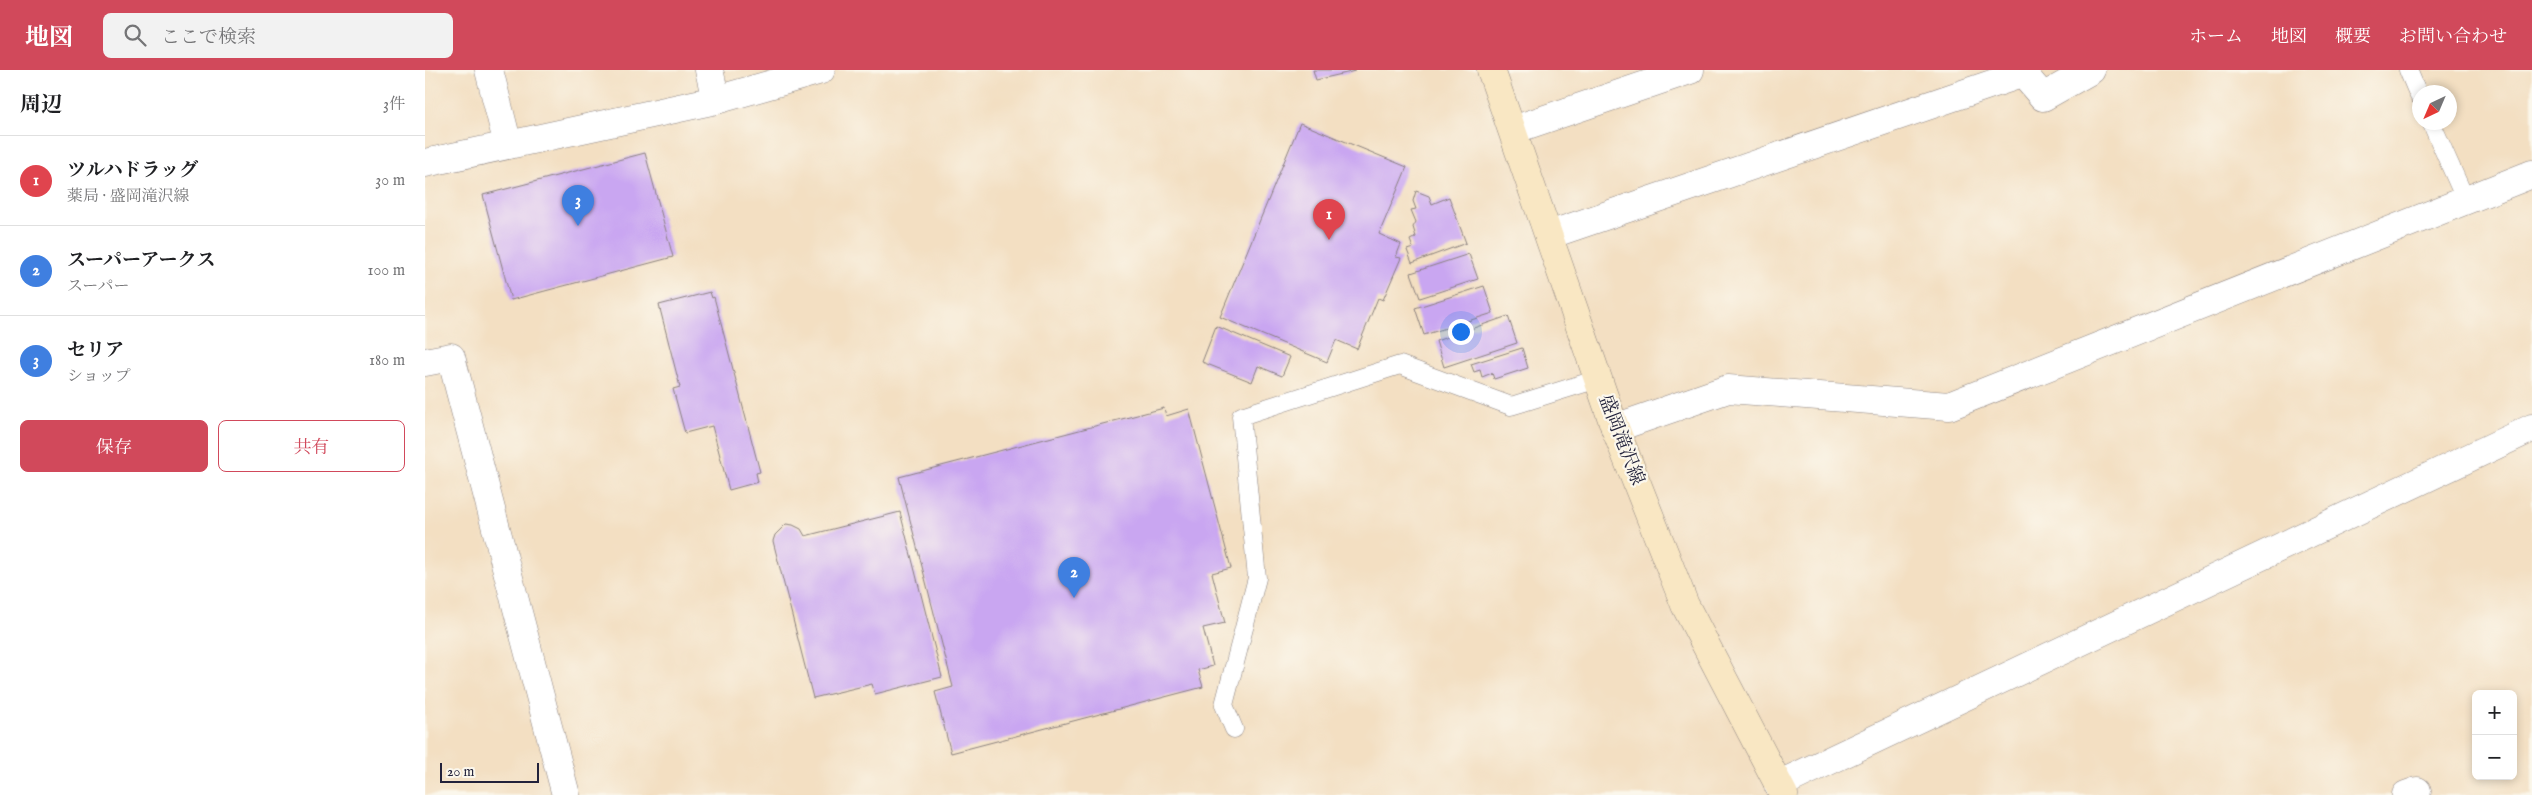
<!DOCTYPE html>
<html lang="ja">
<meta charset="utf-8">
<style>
body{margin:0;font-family:"IM FELL English","Noto Serif JP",serif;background:#f2f2f2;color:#202124}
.controls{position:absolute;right:15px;bottom:15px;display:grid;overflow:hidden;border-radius:8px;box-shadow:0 2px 8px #0003}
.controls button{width:45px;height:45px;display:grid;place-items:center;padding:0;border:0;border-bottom:1px solid #e0e0e0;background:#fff;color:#202124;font:25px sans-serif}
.compass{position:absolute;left:1987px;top:15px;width:45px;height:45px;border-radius:50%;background:#fff;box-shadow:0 2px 8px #0003;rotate:224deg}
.scale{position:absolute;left:15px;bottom:12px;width:99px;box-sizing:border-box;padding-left:5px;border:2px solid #22223b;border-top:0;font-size:14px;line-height:18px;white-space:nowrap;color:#22223b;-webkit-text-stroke:4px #fbf7ec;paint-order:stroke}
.you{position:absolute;left:1035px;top:261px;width:18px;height:18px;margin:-12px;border:4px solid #fff;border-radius:50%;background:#1a73e8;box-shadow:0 0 0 8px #1a73e833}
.badge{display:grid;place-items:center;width:32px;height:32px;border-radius:50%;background:#d1495b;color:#fff;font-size:16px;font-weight:700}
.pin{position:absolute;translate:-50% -41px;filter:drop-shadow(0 1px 2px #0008)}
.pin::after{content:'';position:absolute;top:26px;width:18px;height:15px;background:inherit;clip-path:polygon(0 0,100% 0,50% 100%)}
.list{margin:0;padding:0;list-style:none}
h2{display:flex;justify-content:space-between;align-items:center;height:65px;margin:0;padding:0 20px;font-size:21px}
h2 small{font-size:16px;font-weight:400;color:#757577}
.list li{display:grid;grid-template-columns:32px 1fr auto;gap:15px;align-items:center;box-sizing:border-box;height:90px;padding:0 20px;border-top:1px solid #e0e0e0}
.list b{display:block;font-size:19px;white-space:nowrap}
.list p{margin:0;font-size:16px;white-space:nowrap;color:#757577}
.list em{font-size:16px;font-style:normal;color:#757577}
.actions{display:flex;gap:10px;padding:15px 20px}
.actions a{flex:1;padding:11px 0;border:1px solid #d1495b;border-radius:8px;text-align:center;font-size:18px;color:#d1495b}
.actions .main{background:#d1495b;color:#fff}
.icon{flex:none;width:28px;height:28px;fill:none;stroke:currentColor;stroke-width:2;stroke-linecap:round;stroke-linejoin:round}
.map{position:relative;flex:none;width:2107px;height:725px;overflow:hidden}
header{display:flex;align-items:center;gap:30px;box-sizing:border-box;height:70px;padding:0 25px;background:#d1495b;color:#fff}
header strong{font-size:24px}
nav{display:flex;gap:28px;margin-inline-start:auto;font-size:18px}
.search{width:350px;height:45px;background:#f2f2f2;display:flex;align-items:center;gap:12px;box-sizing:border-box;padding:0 18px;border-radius:8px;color:#757577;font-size:19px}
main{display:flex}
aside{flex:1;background:#fff}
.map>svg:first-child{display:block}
</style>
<header>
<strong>地図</strong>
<div class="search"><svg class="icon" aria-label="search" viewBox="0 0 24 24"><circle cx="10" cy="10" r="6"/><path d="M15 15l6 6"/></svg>ここで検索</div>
<nav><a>ホーム</a><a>地図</a><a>概要</a><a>お問い合わせ</a></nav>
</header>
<main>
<aside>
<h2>周辺<small>3件</small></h2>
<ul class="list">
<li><span class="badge" style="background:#e0444e">1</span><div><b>ツルハドラッグ</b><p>薬局 · 盛岡滝沢線</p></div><em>30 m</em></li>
<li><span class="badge" style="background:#3f7fe0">2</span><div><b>スーパーアークス</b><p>スーパー</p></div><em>100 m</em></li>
<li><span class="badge" style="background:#3f7fe0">3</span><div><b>セリア</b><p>ショップ</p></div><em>180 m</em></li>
</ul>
<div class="actions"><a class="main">保存</a><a>共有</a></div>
</aside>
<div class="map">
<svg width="2107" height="725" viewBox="0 0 2107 725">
<rect width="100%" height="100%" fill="#fbf7ec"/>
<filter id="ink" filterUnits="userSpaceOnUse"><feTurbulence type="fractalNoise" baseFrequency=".02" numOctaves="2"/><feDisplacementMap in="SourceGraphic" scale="10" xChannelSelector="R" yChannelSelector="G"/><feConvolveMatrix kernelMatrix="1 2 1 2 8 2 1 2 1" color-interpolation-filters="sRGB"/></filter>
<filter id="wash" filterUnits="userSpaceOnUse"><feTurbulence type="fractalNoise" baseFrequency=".0096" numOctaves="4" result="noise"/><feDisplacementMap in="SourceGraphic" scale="20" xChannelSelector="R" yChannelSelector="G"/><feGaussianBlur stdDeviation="1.12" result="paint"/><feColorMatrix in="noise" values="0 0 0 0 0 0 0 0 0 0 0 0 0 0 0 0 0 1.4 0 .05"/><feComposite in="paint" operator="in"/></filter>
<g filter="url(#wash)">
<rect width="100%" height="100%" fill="#f3dfc2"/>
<g id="blocks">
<path fill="#c9a6f1" d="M888 0H930V1L891 10Z
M875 53 982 97 954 164 976 174 971 187 976 188 958 230 953 228 932 279 911 270 902 292 795 247Z
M220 83 248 187 86 230 58 125Z
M991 121 1004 126 1007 134 1024 127 1041 173 987 193 982 180 988 178 985 170 991 167 988 157 991 152 986 140 991 139 988 131Z
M1044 184 1053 209 995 228 986 203Z
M1059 216 1068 243 999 265 990 238Z
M285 222 287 228 289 227 335 402 331 403 333 412 304 420 287 356 260 363 248 319 255 317 234 235Z
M1083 246 1092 273 1019 297 1011 271Z
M791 256 865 287 857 306 833 296 827 312 777 292Z
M1097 278 1103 298 1069 309 1067 303 1057 307 1055 300 1049 302 1046 294Z
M739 338 741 346 764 339 806 498 787 503 800 553 778 558 788 596 773 600 778 617 526 683 510 622 528 617 474 407Z
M475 442 517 607 450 624 447 614 388 628 348 471 350 465 361 454 368 455 376 459 380 466Z"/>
</g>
</g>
<g filter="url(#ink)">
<use href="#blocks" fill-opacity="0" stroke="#8a807e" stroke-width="1"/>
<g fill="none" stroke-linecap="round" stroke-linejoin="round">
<defs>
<path id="service" d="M1983 0 1994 26
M2006 52 2041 131
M809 659 799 635 832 508 816 346 975 295 1086 336 1173 309"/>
<path id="minor" d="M64 0 83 75
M284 0 291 30
M1595 0 1618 27 1666 0
M1088 60 1265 0
M1124 165 1596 4
M0 292 26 287 141 725
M1190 358 1303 319 1524 336 2107 104
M1353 715 2107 358
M1981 725 1992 721"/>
<path id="tertiary" d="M0 93 291 30 396 0"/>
<path id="secondary" d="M1066 0 1190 358 1260 535 1359 725"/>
</defs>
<use href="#service" stroke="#8a807e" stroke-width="19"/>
<use href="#minor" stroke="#8a807e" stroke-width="29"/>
<use href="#tertiary" stroke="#8a807e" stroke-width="29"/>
<use href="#secondary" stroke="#8a807e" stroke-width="29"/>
<use href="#service" stroke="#fff" stroke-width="18"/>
<use href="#minor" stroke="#fff" stroke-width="28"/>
<use href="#tertiary" stroke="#fff" stroke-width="28"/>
<use href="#secondary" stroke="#f9e7c3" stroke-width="28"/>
</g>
</g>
<g text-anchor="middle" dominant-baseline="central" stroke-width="4.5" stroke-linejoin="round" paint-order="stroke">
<g font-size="19" fill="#22223b" stroke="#fbf7ec">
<text transform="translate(1196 370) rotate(69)">盛岡滝沢線</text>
</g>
</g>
</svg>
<div class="controls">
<button>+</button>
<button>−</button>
</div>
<svg class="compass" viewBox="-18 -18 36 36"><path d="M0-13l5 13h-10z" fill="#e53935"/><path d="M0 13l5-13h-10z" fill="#757577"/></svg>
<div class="scale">20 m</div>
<div class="you"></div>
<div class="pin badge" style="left:904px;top:170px;background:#e0444e">1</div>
<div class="pin badge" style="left:649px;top:528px;background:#3f7fe0">2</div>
<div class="pin badge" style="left:153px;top:156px;background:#3f7fe0">3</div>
</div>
</main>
